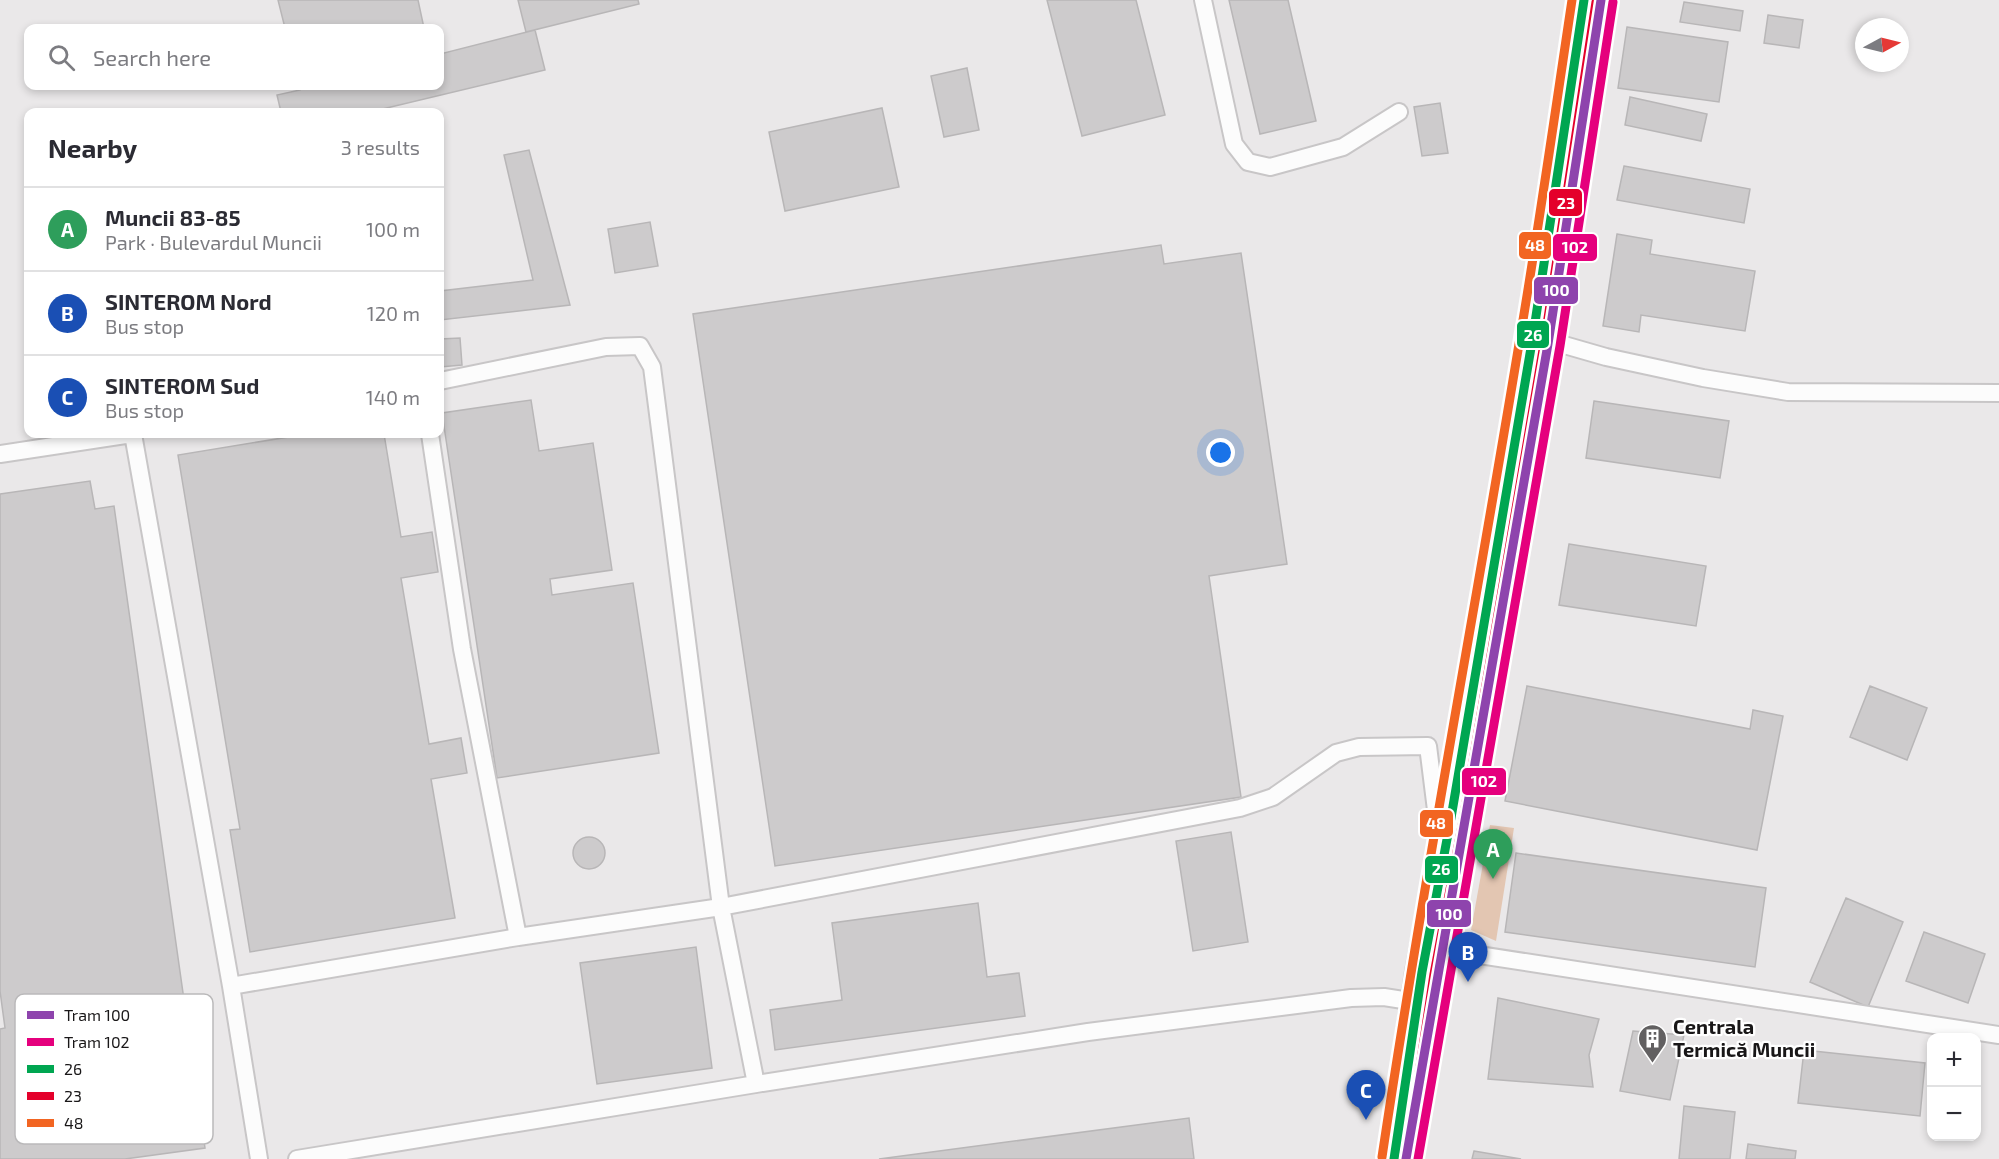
<!DOCTYPE html>
<meta charset="utf-8">
<style>
body{margin:0;font-family:"Exo 2",sans-serif;background:#f7f7f7;color:#2b2b33}
.controls{position:absolute;right:18px;bottom:18px;display:grid;overflow:hidden;border-radius:12px;box-shadow:0 3px 9px #0003}
.controls button{width:54px;height:54px;display:grid;place-items:center;padding:0;border:0;border-bottom:2px solid #e1e1e2;background:#fff;color:#2b2b33;font:30px sans-serif}
.compass{position:absolute;left:1855px;top:18px;width:54px;height:54px;border-radius:50%;background:#fff;box-shadow:0 3px 9px #0003;rotate:83deg}
.you{position:absolute;left:1221px;top:453px;width:21px;height:21px;margin:-15px;border:4px solid #fff;border-radius:50%;background:#1a73e8;box-shadow:0 0 0 9px #1a73e833}
.badge{display:grid;place-items:center;width:39px;height:39px;border-radius:50%;background:#1a73e8;color:#fff;font-size:20px;font-weight:700}
.pin{position:absolute;translate:-50% -50px;filter:drop-shadow(0 2px 3px #0008)}
.pin::after{content:'';position:absolute;top:32px;width:21px;height:18px;background:inherit;clip-path:polygon(0 0,100% 0,50% 100%)}
.list{margin:0;padding:0;list-style:none}
h2{display:flex;justify-content:space-between;align-items:center;height:78px;margin:0;padding:0 24px;font-size:26px}
h2 small{font-size:20px;font-weight:400;color:#7c7c81}
.list li{display:grid;grid-template-columns:39px 1fr auto;gap:18px;align-items:center;box-sizing:border-box;height:84px;padding:0 24px;border-top:2px solid #e1e1e2}
.list b{display:block;font-size:22px;white-space:nowrap}
.list p{margin:0;font-size:20px;white-space:nowrap;color:#7c7c81}
.list em{font-size:20px;font-style:normal;color:#7c7c81}
.icon{flex:none;width:33px;height:33px;fill:none;stroke:currentColor;stroke-width:2;stroke-linecap:round;stroke-linejoin:round}
.map{position:relative;flex:none;width:1999px;height:1159px;overflow:hidden}
.search{position:absolute;background:#fff;box-shadow:0 3px 9px #0003;left:24px;top:24px;width:420px;height:66px;display:flex;align-items:center;gap:15px;box-sizing:border-box;padding:0 21px;border-radius:12px;color:#7c7c81;font-size:22px}
.panel{position:absolute;background:#fff;box-shadow:0 3px 9px #0003;left:24px;top:108px;width:420px;height:330px;border-radius:12px}
.map>svg:first-child{display:block}
</style>
<div class="map">
<svg width="1999" height="1159" viewBox="0 0 1999 1159">
<rect width="100%" height="100%" fill="#eae8e9"/>
<path fill="#e3c6b2" d="M1490 825 1514 828 1496 941 1471 930Z"/>
<path fill="#cdcbcc" stroke="#b8b6b7" stroke-width="1.5" d="M278 0H418L424 28H285Z
M518 0H638L639 4 526 32Z
M1047 0H1136L1165 115 1082 136Z
M1229 0H1288L1316 121 1260 134Z
M1684 2 1743 11 1740 31 1680 22Z
M1768 15 1803 20 1799 48 1764 43Z
M1627 27 1728 42 1719 102 1618 88Z
M535 30 545 70 370 112H281L277 95 300 90 299 86H440V54Z
M967 68 979 130 944 137 931 76Z
M1630 97 1707 114 1701 141 1625 125Z
M1440 103 1448 153 1422 156 1414 107Z
M882 108 899 187 785 211 769 132Z
M529 150 570 305 440 320V291L533 280 504 155Z
M1624 166 1750 189 1744 223 1617 200Z
M650 222 658 266 615 273 608 229Z
M1617 234 1652 240 1650 254 1755 271 1745 331 1641 315 1639 332 1603 326Z
M1161 245 1164 264 1241 253 1287 564 1209 576 1241 797 775 866 693 314Z
M460 338 462 365 440 367V339Z
M531 400 539 451 593 443 612 570 550 579 552 595 633 583 659 753 497 778 442 413Z
M1594 401 1729 421 1720 478 1586 458Z
M307 434H384L401 537 432 532 438 572 401 578 429 744 461 738 467 773 431 779 455 918 250 952 230 830 240 829 178 455Z
M90 481 95 509 114 506 205 1148 125 1159H0V1029L5 1028 0 991V494Z
M1569 544 1706 566 1696 626 1559 605Z
M1527 686 1750 729 1753 710 1783 716 1757 850 1505 801Z
M1870 686 1927 708 1907 760 1850 737Z
M1231 832 1248 942 1193 951 1176 841Z
M573 853a16 16 0 1 1 32 0a16 16 0 1 1-32 0Z
M1516 853 1766 888 1755 967 1505 932Z
M1846 898 1903 922 1868 1007 1810 982Z
M978 903 987 977 1019 973 1025 1016 775 1050 770 1010 842 1000 832 923Z
M1924 932 1985 954 1968 1003 1906 981Z
M696 947 712 1068 597 1084 580 963Z
M1498 998 1599 1019 1589 1055 1593 1087 1488 1079Z
M1633 1031 1684 1035 1670 1100 1620 1091Z
M1804 1050 1925 1063 1920 1116 1798 1103Z
M1684 1106 1735 1112 1730 1159H1679Z
M1189 1118 1194 1159H879Z
M1748 1144 1796 1151 1795 1159H1746Z
M1474 1151 1521 1159H1472Z"/>
<g fill="none" stroke-linecap="round" stroke-linejoin="round">
<defs>
<path id="service" d="M1203 0 1234 144 1248 162 1270 167 1343 147 1399 112
M1533 336 1606 357 1703 378 1788 392 1999 393
M440 381 606 347 640 346 652 367 721 907 756 1084
M133 434 231 986 259 1159
M430 434 462 649 518 937
M0 454 132 434
M1427 947 1999 1035
M231 986 518 937 721 907 1240 808 1273 797 1336 753 1359 747 1428 746 1437 818H1450
M297 1159 756 1084 1088 1032 1351 998 1384 997 1422 1003"/>
<path id="primary" d="M1394 1159 1422 972 1451 818 1533 336 1584 0"/>
</defs>
<use href="#service" stroke="#c8c6c7" stroke-width="20"/>
<use href="#primary" stroke="#c8c6c7" stroke-width="36"/>
<use href="#service" stroke="#fcfcfc" stroke-width="16"/>
<use href="#primary" stroke="#fcfcfc" stroke-width="33"/>
<defs>
<path id="bus-1" d="M1394 1159 1422 972 1451 818 1533 336 1584 0"/>
<path id="bus-2" d="M1406 1159 1434 974 1463 820 1545 338 1596 2"/>
<path id="bus-3" d="M1382 1157C1423 883 1475 611 1520 338 1539 226 1555 113 1572 0"/>
</defs>
<use href="#bus-1" stroke="#fff" stroke-width="14"/>
<use href="#bus-2" stroke="#fff" stroke-width="14"/>
<use href="#bus-3" stroke="#fff" stroke-width="14"/>
<use href="#bus-1" stroke="#00a651" stroke-width="9"/>
<use href="#bus-2" stroke="#e4002b" stroke-width="9"/>
<use href="#bus-3" stroke="#f26522" stroke-width="9"/>
<defs>
<path id="tram-1" d="M1406 1159 1548 344 1601 0"/>
<path id="tram-2" d="M1418 1159 1560 346 1613 2"/>
</defs>
<use href="#tram-1" stroke="#fff" stroke-width="14"/>
<use href="#tram-2" stroke="#fff" stroke-width="14"/>
<use href="#tram-1" stroke="#8e44ad" stroke-width="9"/>
<use href="#tram-2" stroke="#e5007d" stroke-width="9"/>
</g>
<defs>
<symbol id="building-pin" viewBox="-11 -11 22 30"><path d="M0 17L-7.5 6A9.5 9.5 0 1 1 7.5 6Z" fill="#626061" stroke="#fff"/><path d="M-4-6H4V6H1V3H-1V6H-4ZM-2.5-4.3h1.7v1.8h-1.7ZM.8-4.3h1.7v1.8H.8ZM-2.5-1h1.7V.8h-1.7ZM.8-1h1.7V.8H.8Z" fill="#fff"/></symbol>
</defs>
<g fill-rule="evenodd">
<use href="#building-pin" x="1636" y="1022" width="33" height="45"/>
</g>
<g text-anchor="middle" dominant-baseline="central" stroke-width="4.5" stroke-linejoin="round" paint-order="stroke">
<g font-size="20" font-weight="bold" fill="#191718" stroke="#fff" text-anchor="start">
<text x="1673" y="1026">Centrala<tspan x="1673" dy="23">Termică Muncii</tspan></text>
</g>
</g>
<rect x="15" y="994" width="198" height="150" rx="9" fill="#fff" stroke="#bab9ba" stroke-width="1.5"/>
<rect x="27" y="1011" width="27" height="8" fill="#8e44ad"/>
<rect x="27" y="1038" width="27" height="8" fill="#e5007d"/>
<rect x="27" y="1065" width="27" height="8" fill="#00a651"/>
<rect x="27" y="1092" width="27" height="8" fill="#e4002b"/>
<rect x="27" y="1119" width="27" height="8" fill="#f26522"/>
<g font-size="16" fill="#191718">
<text x="64" y="1021">Tram 100</text>
<text x="64" y="1048">Tram 102</text>
<text x="64" y="1075">26</text>
<text x="64" y="1102">23</text>
<text x="64" y="1129">48</text>
</g>
<g stroke="#fff" stroke-width="2">
<rect x="1548" y="188" width="35" height="29" rx="6" fill="#e4002b"/>
<rect x="1518" y="231" width="34" height="29" rx="6" fill="#f26522"/>
<rect x="1552" y="233" width="46" height="29" rx="6" fill="#e5007d"/>
<rect x="1533" y="276" width="46" height="29" rx="6" fill="#8e44ad"/>
<rect x="1516" y="320" width="34" height="29" rx="6" fill="#00a651"/>
<rect x="1461" y="767" width="46" height="29" rx="6" fill="#e5007d"/>
<rect x="1419" y="809" width="35" height="29" rx="6" fill="#f26522"/>
<rect x="1424" y="855" width="35" height="29" rx="6" fill="#00a651"/>
<rect x="1426" y="899" width="46" height="29" rx="6" fill="#8e44ad"/>
</g>
<g font-size="16" text-anchor="middle" font-weight="bold" fill="#fff">
<text x="1566" y="209">23</text>
<text x="1535" y="251">48</text>
<text x="1575" y="253">102</text>
<text x="1556" y="296">100</text>
<text x="1533" y="341">26</text>
<text x="1484" y="787">102</text>
<text x="1436" y="829">48</text>
<text x="1441" y="875">26</text>
<text x="1449" y="920">100</text>
</g>
</svg>
<div class="controls">
<button>+</button>
<button>−</button>
</div>
<svg class="compass" viewBox="-18 -18 36 36"><path d="M0-13l5 13h-10z" fill="#e53935"/><path d="M0 13l5-13h-10z" fill="#7c7c81"/></svg>
<div class="you"></div>
<div class="pin badge" style="left:1493px;top:879px;background:#2e9e5b">A</div>
<div class="pin badge" style="left:1468px;top:982px;background:#1a4fb4">B</div>
<div class="pin badge" style="left:1366px;top:1120px;background:#1a4fb4">C</div>
<div class="search"><svg class="icon" aria-label="search" viewBox="0 0 24 24"><circle cx="10" cy="10" r="6"/><path d="M15 15l6 6"/></svg>Search here</div>
<section class="panel">
<h2>Nearby<small>3 results</small></h2>
<ul class="list">
<li><span class="badge" style="background:#2e9e5b">A</span><div><b>Muncii 83-85</b><p>Park · Bulevardul Muncii</p></div><em>100 m</em></li>
<li><span class="badge" style="background:#1a4fb4">B</span><div><b>SINTEROM Nord</b><p>Bus stop</p></div><em>120 m</em></li>
<li><span class="badge" style="background:#1a4fb4">C</span><div><b>SINTEROM Sud</b><p>Bus stop</p></div><em>140 m</em></li>
</ul>
</section>
</div>
